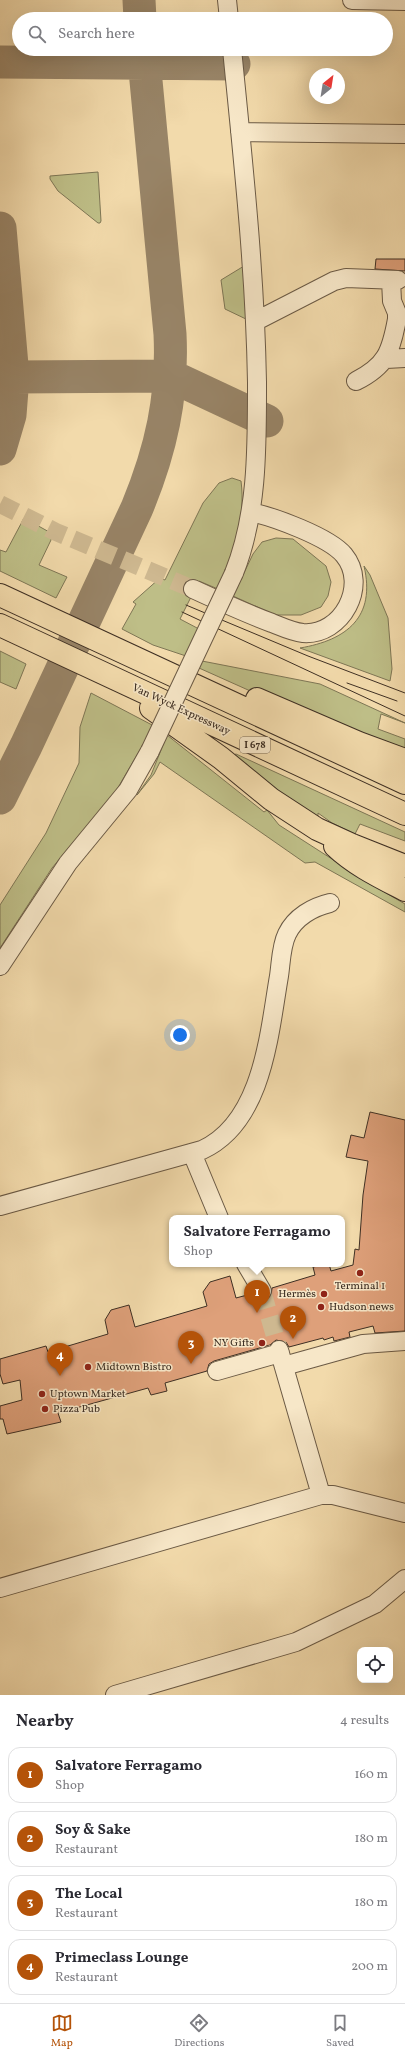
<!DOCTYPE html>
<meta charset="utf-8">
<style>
body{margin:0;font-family:Vollkorn,serif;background:#f2f2f3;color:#2b2b33}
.controls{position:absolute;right:12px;bottom:12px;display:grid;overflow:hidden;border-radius:8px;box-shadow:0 4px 16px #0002}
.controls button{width:36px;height:36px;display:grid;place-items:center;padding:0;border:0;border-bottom:1px solid #e1e1e2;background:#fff;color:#2b2b33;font:20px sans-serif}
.compass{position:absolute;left:309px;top:68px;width:36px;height:36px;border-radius:50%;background:#fff;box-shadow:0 4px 16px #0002;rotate:30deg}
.you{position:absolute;left:180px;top:1035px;width:14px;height:14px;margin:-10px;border:3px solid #fff;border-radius:50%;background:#1a73e8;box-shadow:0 0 0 6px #1a73e833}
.badge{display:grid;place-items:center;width:26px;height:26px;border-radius:50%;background:#b45309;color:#fff;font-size:13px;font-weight:700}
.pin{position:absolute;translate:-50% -33px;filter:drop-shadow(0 1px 2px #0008)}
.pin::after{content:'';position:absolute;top:21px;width:14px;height:12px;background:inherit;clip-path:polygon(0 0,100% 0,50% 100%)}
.popup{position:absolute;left:169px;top:1215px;width:176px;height:52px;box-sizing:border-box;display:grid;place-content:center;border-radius:8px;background:#fff;filter:drop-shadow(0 1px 3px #0005);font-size:13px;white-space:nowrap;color:#7c7c81}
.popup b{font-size:15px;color:#2b2b33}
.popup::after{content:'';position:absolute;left:50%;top:100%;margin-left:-8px;border:8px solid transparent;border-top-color:#fff}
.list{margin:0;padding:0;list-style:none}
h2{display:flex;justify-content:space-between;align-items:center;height:52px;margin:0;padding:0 16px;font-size:17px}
h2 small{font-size:13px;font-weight:400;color:#7c7c81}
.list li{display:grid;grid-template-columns:26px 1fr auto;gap:12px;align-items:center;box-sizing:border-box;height:56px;margin:0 8px 8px;padding:0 8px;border:1px solid #e1e1e2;border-radius:12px}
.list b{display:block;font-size:15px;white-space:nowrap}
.list p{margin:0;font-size:13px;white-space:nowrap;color:#7c7c81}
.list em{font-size:13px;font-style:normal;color:#7c7c81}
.icon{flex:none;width:22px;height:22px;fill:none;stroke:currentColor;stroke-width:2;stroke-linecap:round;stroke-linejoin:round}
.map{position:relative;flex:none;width:405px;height:1695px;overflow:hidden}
.search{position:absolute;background:#fff;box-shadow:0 4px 16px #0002;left:12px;right:12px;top:12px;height:44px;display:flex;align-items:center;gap:10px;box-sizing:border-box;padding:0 14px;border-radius:22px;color:#7c7c81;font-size:15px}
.sheet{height:308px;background:#fff}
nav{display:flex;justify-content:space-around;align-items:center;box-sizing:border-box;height:56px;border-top:1px solid #e1e1e2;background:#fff;font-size:11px;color:#7c7c81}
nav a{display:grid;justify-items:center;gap:2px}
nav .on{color:#b45309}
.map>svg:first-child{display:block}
</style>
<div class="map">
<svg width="405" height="1695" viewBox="0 0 405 1695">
<rect width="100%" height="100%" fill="#f2daab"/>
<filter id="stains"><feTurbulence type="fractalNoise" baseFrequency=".005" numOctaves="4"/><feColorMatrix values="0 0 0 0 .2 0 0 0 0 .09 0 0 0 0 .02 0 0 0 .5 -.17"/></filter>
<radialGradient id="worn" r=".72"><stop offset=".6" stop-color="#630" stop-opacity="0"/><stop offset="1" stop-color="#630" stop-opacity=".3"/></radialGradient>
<path fill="#bebe87" stroke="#7e7655" d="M98 172 101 221 100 223H98L58 191 50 179V176Z
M244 266 248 320 225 309 221 280Z
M232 478 241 481C246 518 233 557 218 589L199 581 180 619 199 629 186 656 153 645 122 629 136 604 133 602 160 578 165 580 203 503 219 483Z
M24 518 51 533V540L39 565 67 577 56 598 0 571V550L6 552Z
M276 538 293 539 326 566 331 582 328 596 321 607 301 615H275L233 596 253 554 262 542Z
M364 566 370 575 388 618 392 669 390 681 300 648C347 640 376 617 364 566Z
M0 651 26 664 16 689 0 682Z
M202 661 320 684 405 723 381 714 378 729 405 739V754L353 737 199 668Z
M91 693 154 726 116 791 52 868 0 948V905L46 833 79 763 80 727Z
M167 735 264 812 267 810 279 825 374 886 405 904V912L315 862 305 863 160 762 154 774 137 795 151 775Z
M236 754 405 832V841L360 824 355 834 332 823 318 813V821L285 800 233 755Z"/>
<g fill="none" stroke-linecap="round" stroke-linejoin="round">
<path stroke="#988467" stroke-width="33" d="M139 0 140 19
M0 62 234 64
M0 228 13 377 10 415 0 449
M13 377 171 376 267 421
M0 798 26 746 137 508C161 450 173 397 170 334L143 49"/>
</g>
<path fill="#dea07a" stroke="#3e2f23" d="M376 259H405V271L375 269Z
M370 1112 405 1120V1331L375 1333 373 1326 349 1332 350 1337 334 1341 333 1337 324 1340 323 1338 289 1347 286 1342 276 1340 270 1345 214 1361 209 1364 207 1371 165 1383 167 1391 151 1395 148 1388 58 1413 61 1422 7 1434 3 1419H0V1406L22 1400 20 1380 3 1384 0 1374V1359L46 1346 48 1352 108 1334 105 1320 111 1310 129 1305 135 1327 207 1306 203 1292 210 1282 230 1276 236 1298 251 1294 257 1300 263 1301 271 1296 272 1288 315 1275 313 1267 329 1264 331 1271 353 1265 355 1249 359 1250 363 1195 368 1161 346 1157 351 1135 364 1138Z"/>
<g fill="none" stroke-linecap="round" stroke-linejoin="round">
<path stroke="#ceb890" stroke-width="18" stroke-dasharray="18 9" stroke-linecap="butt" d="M0 504 56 532 193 589
M262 1291 279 1350"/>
<defs>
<path id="minor" d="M227 0 229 19
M352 0 405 1
M232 49C243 160 255 270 257 382 257 446 258 513 234 573
M240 132 405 134
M256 321 334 281 346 278 398 280
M386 359 405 358
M356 381C386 366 391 352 397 319V313L392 301 391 280
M193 589C219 601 245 613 272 623 282 627 293 632 303 633 342 636 369 585 344 555 329 537 274 517 251 512
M0 966 68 863 128 790 150 751
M192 1153 219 1218
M0 1206 202 1150C263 1122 269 1034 279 976 281 963 281 946 287 934 295 917 313 907 330 903
M246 1264 262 1291
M279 1350 321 1495
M284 1366 363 1344 405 1341
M217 1371 280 1353
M0 1588 321 1495H333L405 1513
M115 1695 296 1642 375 1604 405 1579"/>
<path id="highway" d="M0 595 405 783
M0 625 405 814
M257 699 359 743 405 760
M151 708 221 758 271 799 317 829 352 845 405 866
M335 846C355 865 380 877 405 890"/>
</defs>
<use href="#minor" stroke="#6b5a45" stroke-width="20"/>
<use href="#highway" stroke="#3e2f23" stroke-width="24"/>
<use href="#minor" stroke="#f7e7c8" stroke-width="18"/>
<use href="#highway" stroke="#f2daab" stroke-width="22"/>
<path stroke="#3e2f23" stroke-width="1" d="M186 605 308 656 405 693
M182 612 405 716
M347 683 397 701"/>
<defs>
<path id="minor-bridge" d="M150 751 234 573"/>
</defs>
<use href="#minor-bridge" stroke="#6b5a45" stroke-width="20" stroke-linecap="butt"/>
<use href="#minor-bridge" stroke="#f7e7c8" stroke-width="18"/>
</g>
<g fill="#8f2418" stroke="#f7e7c8" stroke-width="1.5">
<circle cx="360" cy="1273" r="4"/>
<circle cx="324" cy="1294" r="4"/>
<circle cx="321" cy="1307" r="4"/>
<circle cx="262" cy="1343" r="4"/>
<circle cx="88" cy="1367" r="4"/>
<circle cx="42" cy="1394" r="4"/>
<circle cx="45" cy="1409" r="4"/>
</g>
<g text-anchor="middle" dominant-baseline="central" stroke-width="3" stroke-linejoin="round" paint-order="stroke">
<rect fill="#f7e7c8" stroke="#766654" stroke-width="1" x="240" y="737" width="30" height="16" rx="3"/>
<g font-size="10" font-weight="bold" fill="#3e2f23">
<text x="255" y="745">I 678</text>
</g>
<g font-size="11" fill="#3e2f23" stroke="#f7e7c8">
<text transform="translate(181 710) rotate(25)">Van Wyck Expressway</text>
</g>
<g font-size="11" fill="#3e2f23" stroke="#f7e7c8" text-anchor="start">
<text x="360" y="1286" text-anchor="middle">Terminal 1</text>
<text x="316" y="1294" text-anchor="end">Hermès</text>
<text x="329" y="1307">Hudson news</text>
<text x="254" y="1343" text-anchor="end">NY Gifts</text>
<text x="96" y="1367">Midtown Bistro</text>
<text x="50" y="1394">Uptown Market</text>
<text x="53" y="1409">Pizza Pub</text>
</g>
</g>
<rect width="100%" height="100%" filter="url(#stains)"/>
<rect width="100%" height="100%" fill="url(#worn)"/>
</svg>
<div class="controls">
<button><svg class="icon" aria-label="locate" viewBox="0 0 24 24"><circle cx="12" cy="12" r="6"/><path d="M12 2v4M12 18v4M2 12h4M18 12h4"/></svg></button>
</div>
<svg class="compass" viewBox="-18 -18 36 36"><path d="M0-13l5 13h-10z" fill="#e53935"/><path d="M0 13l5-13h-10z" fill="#7c7c81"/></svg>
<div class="you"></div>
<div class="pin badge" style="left:257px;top:1313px">1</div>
<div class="popup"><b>Salvatore Ferragamo</b>Shop</div>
<div class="pin badge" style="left:293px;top:1339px">2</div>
<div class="pin badge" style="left:191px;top:1364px">3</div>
<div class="pin badge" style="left:60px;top:1376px">4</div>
<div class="search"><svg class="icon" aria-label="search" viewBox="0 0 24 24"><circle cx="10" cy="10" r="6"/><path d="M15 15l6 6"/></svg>Search here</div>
</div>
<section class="sheet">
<h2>Nearby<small>4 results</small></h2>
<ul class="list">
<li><span class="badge">1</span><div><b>Salvatore Ferragamo</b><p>Shop</p></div><em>160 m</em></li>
<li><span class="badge">2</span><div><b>Soy &amp; Sake</b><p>Restaurant</p></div><em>180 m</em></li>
<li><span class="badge">3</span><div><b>The Local</b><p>Restaurant</p></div><em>180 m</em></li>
<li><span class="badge">4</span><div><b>Primeclass Lounge</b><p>Restaurant</p></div><em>200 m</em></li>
</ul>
</section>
<nav>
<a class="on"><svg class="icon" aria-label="map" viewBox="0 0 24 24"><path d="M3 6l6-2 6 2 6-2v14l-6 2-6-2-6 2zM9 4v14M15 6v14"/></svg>Map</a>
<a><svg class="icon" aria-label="directions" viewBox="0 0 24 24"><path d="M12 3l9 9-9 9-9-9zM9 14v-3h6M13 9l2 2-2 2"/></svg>Directions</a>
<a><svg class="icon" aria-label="saved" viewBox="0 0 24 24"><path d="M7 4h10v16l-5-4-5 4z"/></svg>Saved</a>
</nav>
